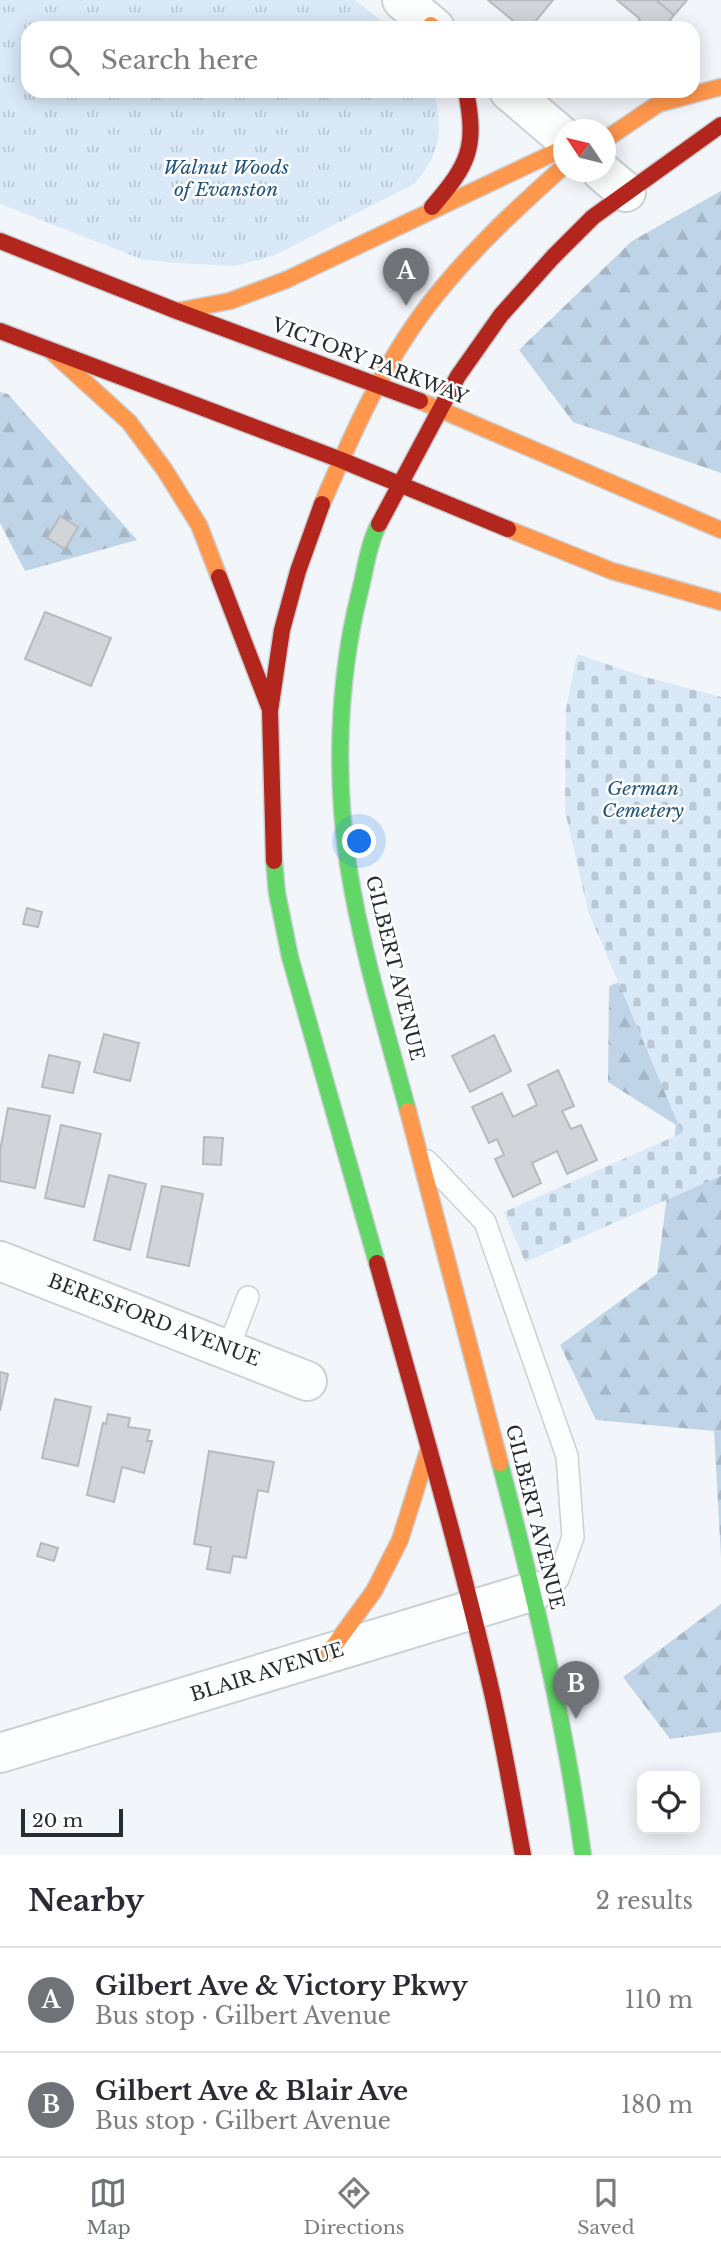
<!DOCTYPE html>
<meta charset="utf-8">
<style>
body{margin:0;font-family:"Libre Baskerville",serif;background:#f2f2f3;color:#2b2b33}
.controls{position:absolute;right:21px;bottom:21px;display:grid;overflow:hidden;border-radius:14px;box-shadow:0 4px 18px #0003}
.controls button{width:63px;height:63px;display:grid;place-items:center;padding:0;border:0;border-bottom:2px solid #e1e1e2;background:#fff;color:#2b2b33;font:35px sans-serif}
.compass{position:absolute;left:553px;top:119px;width:63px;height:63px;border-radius:50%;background:#fff;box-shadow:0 4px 18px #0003;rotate:305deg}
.scale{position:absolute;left:21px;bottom:18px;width:102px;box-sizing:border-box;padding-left:7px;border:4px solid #282d32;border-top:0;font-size:19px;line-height:24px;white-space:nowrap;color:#282d32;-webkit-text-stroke:5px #fff;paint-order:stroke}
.you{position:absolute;left:360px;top:842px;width:24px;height:24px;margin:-18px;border:5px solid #fff;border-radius:50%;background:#1a73e8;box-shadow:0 0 0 10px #1a73e833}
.badge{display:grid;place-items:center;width:46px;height:46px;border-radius:50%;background:#6f7378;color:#fff;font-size:23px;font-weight:700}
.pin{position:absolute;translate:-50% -58px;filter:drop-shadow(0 2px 4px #0008)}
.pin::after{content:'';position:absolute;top:37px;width:24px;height:21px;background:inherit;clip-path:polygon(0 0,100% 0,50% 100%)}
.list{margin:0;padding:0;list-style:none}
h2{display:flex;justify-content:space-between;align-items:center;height:91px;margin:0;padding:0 28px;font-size:30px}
h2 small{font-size:23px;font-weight:400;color:#7c7c81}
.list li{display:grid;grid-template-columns:46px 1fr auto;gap:21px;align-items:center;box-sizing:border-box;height:105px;padding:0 28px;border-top:2px solid #e1e1e2}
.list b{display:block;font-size:26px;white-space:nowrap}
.list p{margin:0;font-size:23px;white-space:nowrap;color:#7c7c81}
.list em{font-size:23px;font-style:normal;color:#7c7c81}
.icon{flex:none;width:38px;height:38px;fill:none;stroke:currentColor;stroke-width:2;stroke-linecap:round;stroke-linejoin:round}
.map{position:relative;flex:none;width:721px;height:1855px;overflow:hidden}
.search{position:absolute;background:#fff;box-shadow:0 4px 18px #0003;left:21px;right:21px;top:21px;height:77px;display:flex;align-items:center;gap:18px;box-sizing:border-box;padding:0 24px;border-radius:21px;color:#7c7c81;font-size:26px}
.sheet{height:301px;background:#fff}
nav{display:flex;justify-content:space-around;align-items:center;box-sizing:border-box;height:98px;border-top:2px solid #e1e1e2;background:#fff;font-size:19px;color:#7c7c81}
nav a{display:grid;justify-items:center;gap:4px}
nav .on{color:#6f7378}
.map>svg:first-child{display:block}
</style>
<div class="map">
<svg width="721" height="1855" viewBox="0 0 721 1855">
<defs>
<pattern id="forest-firs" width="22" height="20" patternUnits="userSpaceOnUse" patternTransform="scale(1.75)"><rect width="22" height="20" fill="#c0d4e7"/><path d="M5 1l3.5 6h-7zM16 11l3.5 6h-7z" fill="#a5b6c7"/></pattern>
<pattern id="cemetery-stones" width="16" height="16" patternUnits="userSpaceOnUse" patternTransform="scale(1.75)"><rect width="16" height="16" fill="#d9e9f8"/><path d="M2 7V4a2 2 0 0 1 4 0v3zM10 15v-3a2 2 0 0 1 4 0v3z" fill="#bac8d5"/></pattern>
<pattern id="park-tufts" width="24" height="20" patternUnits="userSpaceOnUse" patternTransform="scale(1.75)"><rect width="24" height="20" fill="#d9e9f8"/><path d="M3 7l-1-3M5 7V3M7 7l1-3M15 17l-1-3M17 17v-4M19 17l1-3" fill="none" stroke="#bac8d5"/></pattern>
</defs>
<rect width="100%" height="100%" fill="#f2f6fa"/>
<path fill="url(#forest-firs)" d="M721 191V473L573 422 519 350 632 241Z
M0 392 8 394 137 540 25 571 0 523Z
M721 942V1558L714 1431 596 1420 560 1345 657 1274 676 1125 608 1082 609 986Z
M721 1604V1732L670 1739 623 1677Z"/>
<path fill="url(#cemetery-stones)" d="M577 654 642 676 721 697V1176L525 1262 504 1212 682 1133 588 911 565 811 566 709Z"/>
<path fill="url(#park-tufts)" d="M0 0H355L390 28H28V91H433C445 128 440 155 414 184L273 256 236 266 174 263 141 259 0 204Z"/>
<path fill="#d1d5d9" stroke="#b6babe" stroke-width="2" d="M488 0H553L530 28H522Z
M617 0H656L674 15 664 28H643L637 23 640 19Z
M656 0H687L674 15Z
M60 516 78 527 65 549 47 538Z
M45 612 111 638 91 686 25 659Z
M27 908 42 912 38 927 23 924Z
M104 1034 139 1043 130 1081 94 1072Z
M494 1035 511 1071 470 1092 452 1056Z
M49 1055 80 1062 73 1093 42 1087Z
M558 1070 574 1106 562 1111 571 1129 581 1125 597 1160 567 1174 557 1151 532 1163 541 1183 513 1197 495 1159 504 1155 497 1139 489 1143 472 1107 502 1093 513 1117 537 1105 528 1085Z
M8 1108 50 1116 35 1188 0 1181V1151Z
M61 1125 101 1134 84 1207 45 1198Z
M204 1137 223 1138 221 1165 203 1164Z
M109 1175 146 1184 130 1250 94 1240Z
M162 1186 203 1194 189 1266 147 1257Z
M0 1372 8 1374 0 1411Z
M55 1399 91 1407 78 1466 42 1458Z
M108 1414 130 1418 128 1427 150 1430 147 1441H152L144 1473 122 1467 114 1502 87 1495 103 1423 106 1424Z
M209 1451 274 1462 268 1492 258 1490 246 1558 233 1556 230 1573 207 1569 211 1547 194 1544Z
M41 1543 58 1548 54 1561 37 1556Z"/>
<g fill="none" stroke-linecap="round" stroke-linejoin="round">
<defs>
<path id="lane" d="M427 1161 485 1222 567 1456 573 1537 558 1579 534 1591
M228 1349 248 1297"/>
<path id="street" d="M402 0 435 28
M509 91 564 138
M602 172 626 192
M0 1261 307 1381
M0 1753 534 1591"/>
<path id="fast" d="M379 524C368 544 365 573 359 595 338 681 335 776 348 864 361 948 386 1029 408 1111
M274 861 277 893 290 957 377 1263
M500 1463C534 1593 565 1722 583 1855"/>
<path id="slow" d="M431 25 433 28
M606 139 658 104 721 87
M177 311 230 301 286 280 564 148
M51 351 129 422 164 469 199 525 219 577
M420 401 721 530
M322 504C351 437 382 366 427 307 467 254 515 210 564 166
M508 529 612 571 721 602
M408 1111 500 1463
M328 1654 374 1591 400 1540 429 1448"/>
<path id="jam" d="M432 207C469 164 477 148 466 91
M0 241 177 311 420 401
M0 331 341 460 508 529
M379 524 458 376 501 315 553 257 593 217 721 125
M219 577 269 707
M274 861 270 711 282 630 298 571 322 504
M377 1263C417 1406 459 1549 492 1693 504 1747 513 1801 523 1855"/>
</defs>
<use href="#lane" stroke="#cbd0d4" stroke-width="24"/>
<use href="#street" stroke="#cbd0d4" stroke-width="42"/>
<use href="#fast" stroke="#cbd0d4" stroke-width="19"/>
<use href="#slow" stroke="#cbd0d4" stroke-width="19"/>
<use href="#jam" stroke="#cbd0d4" stroke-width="19"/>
<use href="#lane" stroke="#fdfefe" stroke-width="21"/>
<use href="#street" stroke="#fdfefe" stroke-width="38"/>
<use href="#fast" stroke="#63d668" stroke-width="16"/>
<use href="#slow" stroke="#ff974d" stroke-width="16"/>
<use href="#jam" stroke="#b3261e" stroke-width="16"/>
</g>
<g text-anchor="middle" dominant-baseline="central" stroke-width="5" stroke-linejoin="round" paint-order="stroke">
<g font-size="19" font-style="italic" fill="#1f537a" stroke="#fff">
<text x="226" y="167">Walnut Woods<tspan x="226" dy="22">of Evanston</tspan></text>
<text x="643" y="788">German<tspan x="643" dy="22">Cemetery</tspan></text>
</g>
<g font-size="19" fill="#282d32" stroke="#fff">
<text transform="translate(370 361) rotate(21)">VICTORY PARKWAY</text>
<text transform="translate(395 968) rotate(76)">GILBERT AVENUE</text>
<text transform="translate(154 1320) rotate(21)">BERESFORD AVENUE</text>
<text transform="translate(535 1517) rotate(76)">GILBERT AVENUE</text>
<text transform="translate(267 1672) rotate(-17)">BLAIR AVENUE</text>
</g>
</g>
</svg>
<div class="controls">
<button><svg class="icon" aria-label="locate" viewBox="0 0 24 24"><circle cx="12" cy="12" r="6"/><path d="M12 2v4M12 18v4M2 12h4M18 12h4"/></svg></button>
</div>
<svg class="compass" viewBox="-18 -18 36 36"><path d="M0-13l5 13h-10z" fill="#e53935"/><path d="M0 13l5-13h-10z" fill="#7c7c81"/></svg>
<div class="scale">20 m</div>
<div class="you"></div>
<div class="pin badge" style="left:406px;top:306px">A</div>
<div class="pin badge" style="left:576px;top:1719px">B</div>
<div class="search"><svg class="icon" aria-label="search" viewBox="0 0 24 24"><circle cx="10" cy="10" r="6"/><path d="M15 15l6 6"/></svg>Search here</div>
</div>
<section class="sheet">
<h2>Nearby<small>2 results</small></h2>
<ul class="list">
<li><span class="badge">A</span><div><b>Gilbert Ave &amp; Victory Pkwy</b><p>Bus stop · Gilbert Avenue</p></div><em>110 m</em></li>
<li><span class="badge">B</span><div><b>Gilbert Ave &amp; Blair Ave</b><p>Bus stop · Gilbert Avenue</p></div><em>180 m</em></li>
</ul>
</section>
<nav>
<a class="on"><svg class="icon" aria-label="map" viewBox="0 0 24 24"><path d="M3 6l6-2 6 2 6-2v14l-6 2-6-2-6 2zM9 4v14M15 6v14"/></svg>Map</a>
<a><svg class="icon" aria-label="directions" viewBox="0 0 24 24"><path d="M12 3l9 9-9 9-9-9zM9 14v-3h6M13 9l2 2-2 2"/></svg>Directions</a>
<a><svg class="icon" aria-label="saved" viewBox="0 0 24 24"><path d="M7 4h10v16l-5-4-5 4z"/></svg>Saved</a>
</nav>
